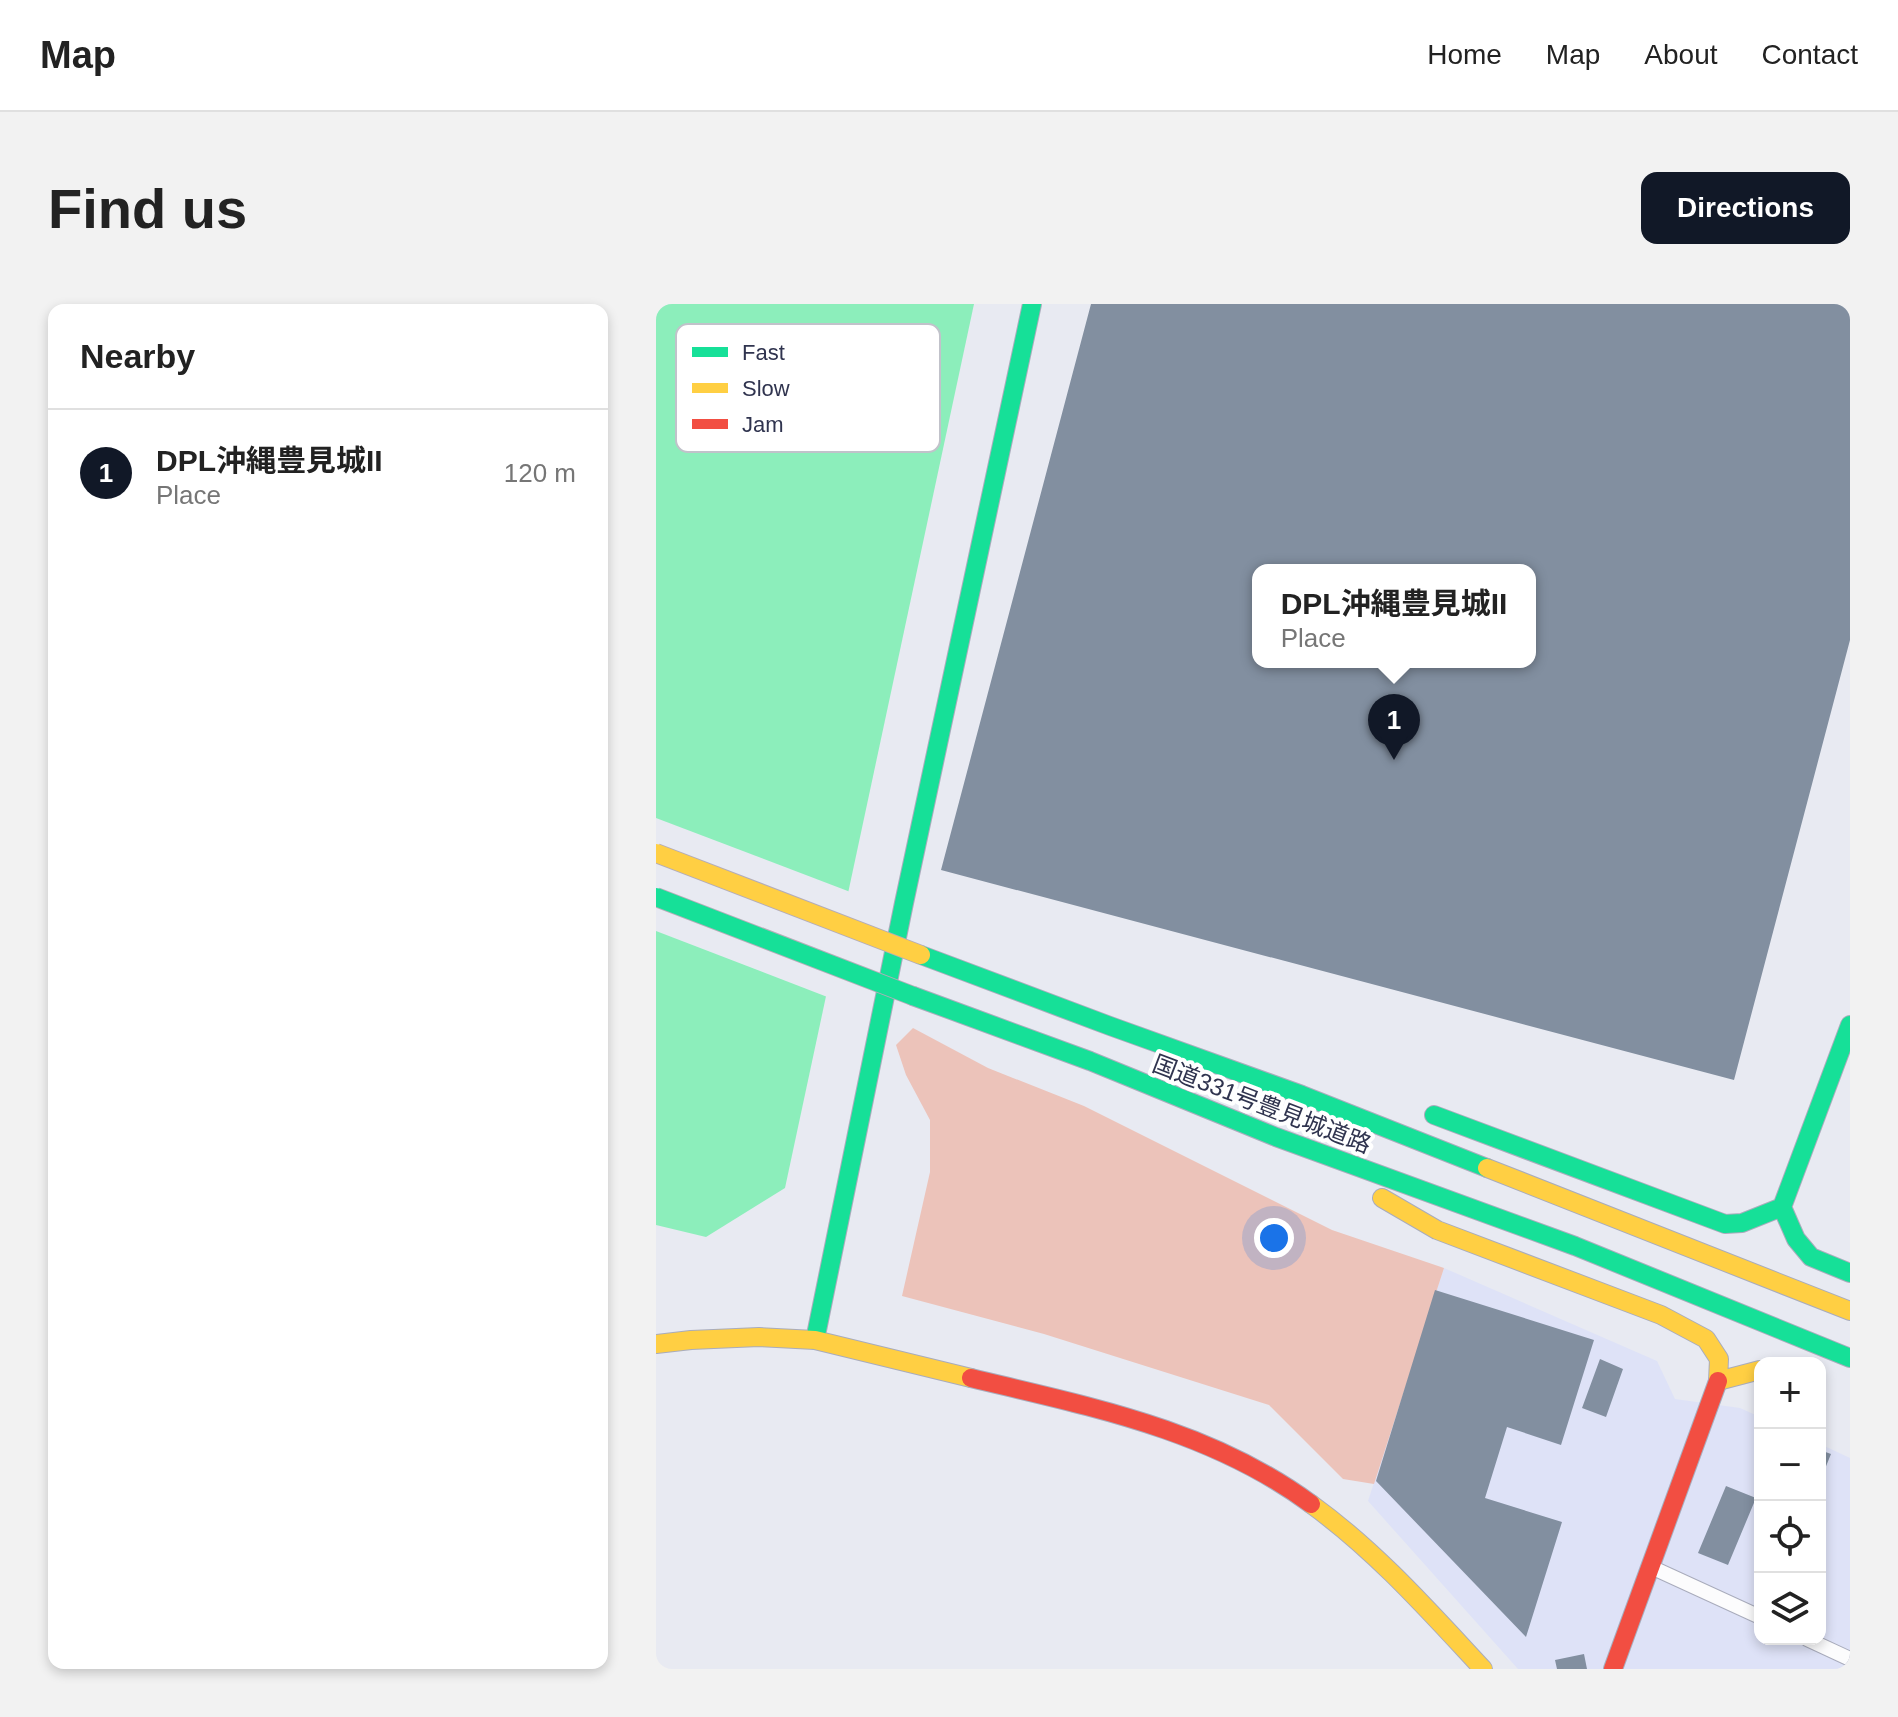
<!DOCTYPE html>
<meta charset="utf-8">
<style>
body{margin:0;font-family:Arial,"Noto Sans JP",sans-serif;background:#f2f2f2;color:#222}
.controls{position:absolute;right:24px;bottom:24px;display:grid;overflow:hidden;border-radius:16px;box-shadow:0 4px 12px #0003}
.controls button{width:72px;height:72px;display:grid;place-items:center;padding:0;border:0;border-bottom:2px solid #e0e0e0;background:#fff;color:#222;font:40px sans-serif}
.you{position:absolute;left:618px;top:934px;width:28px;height:28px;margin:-20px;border:6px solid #fff;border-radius:50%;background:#1a73e8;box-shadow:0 0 0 12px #1a73e833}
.badge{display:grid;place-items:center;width:52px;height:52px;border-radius:50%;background:#111827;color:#fff;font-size:26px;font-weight:700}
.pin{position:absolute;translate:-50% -66px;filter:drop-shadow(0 2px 4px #0008)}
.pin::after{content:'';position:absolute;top:42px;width:28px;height:24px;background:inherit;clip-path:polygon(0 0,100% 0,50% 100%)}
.popup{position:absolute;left:596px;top:260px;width:284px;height:104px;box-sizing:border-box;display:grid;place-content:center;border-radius:16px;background:#fff;filter:drop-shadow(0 2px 6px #0005);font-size:26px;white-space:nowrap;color:#767676}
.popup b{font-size:30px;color:#222}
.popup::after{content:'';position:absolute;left:50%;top:100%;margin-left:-16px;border:16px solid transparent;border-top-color:#fff}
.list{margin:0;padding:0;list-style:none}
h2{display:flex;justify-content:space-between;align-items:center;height:104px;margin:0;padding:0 32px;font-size:34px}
h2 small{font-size:26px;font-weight:400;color:#767676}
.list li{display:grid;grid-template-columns:52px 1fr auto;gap:24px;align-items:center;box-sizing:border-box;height:128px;padding:0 32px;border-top:2px solid #e0e0e0}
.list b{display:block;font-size:30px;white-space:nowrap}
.list p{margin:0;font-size:26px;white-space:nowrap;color:#767676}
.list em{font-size:26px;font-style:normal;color:#767676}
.icon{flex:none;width:44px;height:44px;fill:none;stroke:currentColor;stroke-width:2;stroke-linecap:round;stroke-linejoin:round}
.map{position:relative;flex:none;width:1194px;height:1365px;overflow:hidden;border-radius:16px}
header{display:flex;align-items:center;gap:48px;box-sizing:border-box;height:112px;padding:0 40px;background:#fff;border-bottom:2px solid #e0e0e0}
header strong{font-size:38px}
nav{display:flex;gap:44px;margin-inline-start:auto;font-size:28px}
.intro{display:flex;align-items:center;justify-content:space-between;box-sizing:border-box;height:192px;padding:0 48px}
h1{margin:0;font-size:56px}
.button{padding:20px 36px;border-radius:16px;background:#111827;color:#fff;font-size:28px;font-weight:700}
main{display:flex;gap:48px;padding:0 48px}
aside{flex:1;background:#fff;border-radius:16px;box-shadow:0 4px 12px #0003}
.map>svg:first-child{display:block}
</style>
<header>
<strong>Map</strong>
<nav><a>Home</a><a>Map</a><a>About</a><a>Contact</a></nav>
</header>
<div class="intro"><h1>Find us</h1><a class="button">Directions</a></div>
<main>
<aside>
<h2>Nearby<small></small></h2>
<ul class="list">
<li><span class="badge">1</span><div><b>DPL沖縄豊見城II</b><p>Place</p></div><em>120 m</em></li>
</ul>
</aside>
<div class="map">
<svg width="1194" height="1365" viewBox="0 0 1194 1365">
<rect width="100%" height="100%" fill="#e8eaf2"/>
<path fill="#dee2f7" d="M788 964 1001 1057 1019 1095 1084 1104 1104 1113V1335H1164V1140L1194 1154V1365H862L712 1197Z"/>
<path fill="#ecc3ba" d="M257 724 332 764 428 802 676 926 788 964 718 1180 687 1175 613 1101 388 1030 246 992 274 868V816L250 771 240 741Z"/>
<path fill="#8ceebb" d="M0 0H318L129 884 50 933 0 921Z"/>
<path fill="#e8eaf2" d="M0 514 197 589 174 694 0 627Z"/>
<path fill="#828fa0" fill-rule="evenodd" d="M435 0H1194V336L1078 776 285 566ZM602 266H874V358H602Z
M779 986 938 1036 905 1141 851 1123 829 1194 906 1218 870 1333 720 1177Z
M944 1055 967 1065 950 1113 926 1104Z
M1164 1146 1175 1150 1164 1177Z
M1070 1182 1100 1194 1072 1261 1042 1249Z
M928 1350 931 1365H901L899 1356Z"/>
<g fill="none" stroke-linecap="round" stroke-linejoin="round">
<defs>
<path id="lane" d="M995 1263 1104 1313
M1151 1335 1194 1355"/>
<path id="fast" d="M265 651 454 722 646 791 831 864
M257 692 434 757 620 833 919 942 1194 1054
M778 811 1069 920 1086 919 1126 903 1140 935 1155 953 1194 969
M1126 903 1194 721
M159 1036 248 599 376 0"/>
<path id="slow" d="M831 864 1194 1007
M726 894 781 926 1005 1011 1050 1035 1063 1055 1062 1077 1104 1066
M0 1040 35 1036 103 1033 159 1036 315 1074
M655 1200C720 1247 773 1307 827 1365"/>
<path id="jam" d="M315 1074C435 1103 553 1125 655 1200
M957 1365 1062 1077"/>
</defs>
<use href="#lane" stroke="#a9acbc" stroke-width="16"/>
<use href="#fast" stroke="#a9acbc" stroke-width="20"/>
<use href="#slow" stroke="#a9acbc" stroke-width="20"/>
<use href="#jam" stroke="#a9acbc" stroke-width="20"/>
<use href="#lane" stroke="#fcfcfd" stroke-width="14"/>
<use href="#fast" stroke="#16e098" stroke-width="18"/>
<use href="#slow" stroke="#ffcf43" stroke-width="18"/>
<use href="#jam" stroke="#f24e42" stroke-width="18"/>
<defs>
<path id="fast-bridge" d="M0 593 257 692"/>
<path id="slow-bridge" d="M0 549 265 651"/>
</defs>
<use href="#fast-bridge" stroke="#b4adb8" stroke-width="20" stroke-linecap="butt"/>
<use href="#slow-bridge" stroke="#b4adb8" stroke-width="20" stroke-linecap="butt"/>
<use href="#fast-bridge" stroke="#16e098" stroke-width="18"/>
<use href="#slow-bridge" stroke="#ffcf43" stroke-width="18"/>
</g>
<g text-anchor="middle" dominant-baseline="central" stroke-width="8" stroke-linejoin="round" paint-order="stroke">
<g font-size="24" fill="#30344f" stroke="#fff">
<text transform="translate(606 800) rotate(21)">国道331号豊見城道路</text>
</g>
</g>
<rect x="20" y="20" width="264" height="128" rx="12" fill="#fff" stroke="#c1c2ca" stroke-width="2"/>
<rect x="36" y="43" width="36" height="10" fill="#16e098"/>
<rect x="36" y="79" width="36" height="10" fill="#ffcf43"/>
<rect x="36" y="115" width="36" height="10" fill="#f24e42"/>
<g font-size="22" fill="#30344f">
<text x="86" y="56">Fast</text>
<text x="86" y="92">Slow</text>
<text x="86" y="128">Jam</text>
</g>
</svg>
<div class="controls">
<button>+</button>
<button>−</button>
<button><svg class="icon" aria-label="locate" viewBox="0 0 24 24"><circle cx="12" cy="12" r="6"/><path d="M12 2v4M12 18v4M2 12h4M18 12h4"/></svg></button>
<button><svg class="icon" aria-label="layers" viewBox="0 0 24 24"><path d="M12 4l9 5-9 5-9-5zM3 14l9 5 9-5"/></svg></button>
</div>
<div class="you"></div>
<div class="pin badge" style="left:738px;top:456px">1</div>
<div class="popup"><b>DPL沖縄豊見城II</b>Place</div>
</div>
</main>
